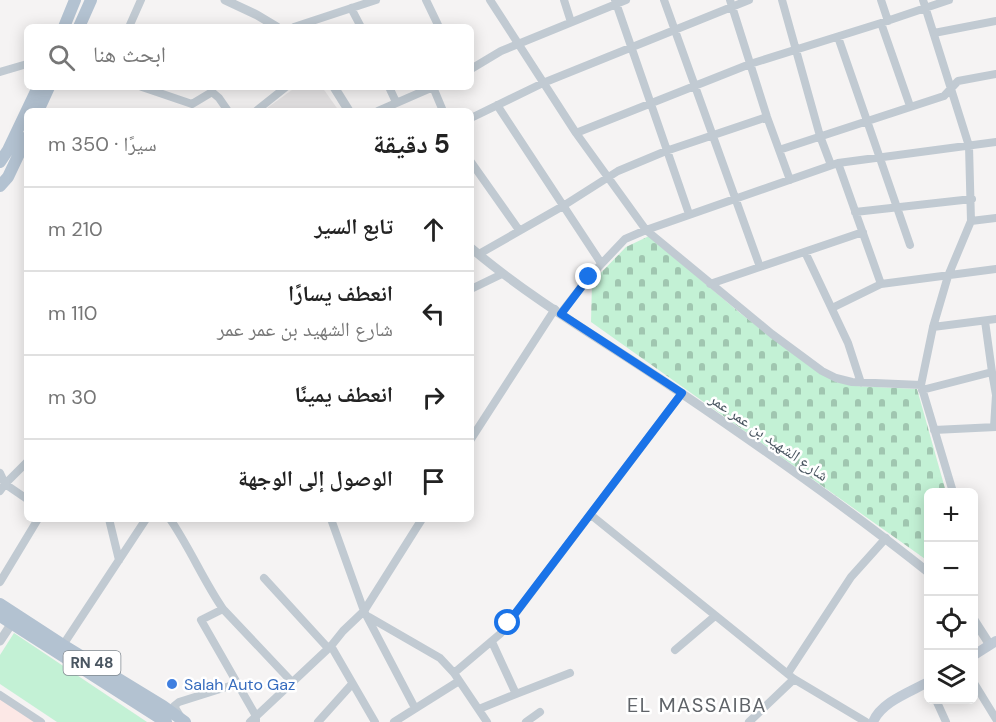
<!DOCTYPE html>
<html lang="ar">
<meta charset="utf-8">
<style>
body{margin:0;font-family:"DM Sans","Noto Naskh Arabic",sans-serif;background:#f6f6f6;color:#222;direction:rtl}
.controls{position:absolute;right:18px;bottom:18px;display:grid;overflow:hidden;border-radius:9px;box-shadow:0 3px 15px #0003}
.controls button{width:54px;height:54px;display:grid;place-items:center;padding:0;border:0;border-bottom:2px solid #e0e0e0;background:#fff;color:#222;font:30px sans-serif}
.stop{position:absolute;width:18px;height:18px;margin:-14px;border:4px solid #1a73e8;border-radius:50%;background:#fff}
.stop.end{background:#1a73e8;border-color:#fff;box-shadow:0 2px 6px #0008}
.list{margin:0;padding:0;list-style:none}
h2{display:flex;justify-content:space-between;align-items:center;height:78px;margin:0;padding:0 24px;font-size:26px}
h2 small{font-size:20px;font-weight:400;color:#767676}
.list li{display:grid;grid-template-columns:39px 1fr auto;gap:18px;align-items:center;box-sizing:border-box;height:84px;padding:0 24px;border-top:2px solid #e0e0e0}
.list b{display:block;font-size:22px;white-space:nowrap}
.list p{margin:0;font-size:20px;white-space:nowrap;color:#767676}
.list em{font-size:20px;font-style:normal;color:#767676}
.icon{flex:none;width:33px;height:33px;fill:none;stroke:currentColor;stroke-width:2;stroke-linecap:round;stroke-linejoin:round}
.map{position:relative;flex:none;width:996px;height:722px;overflow:hidden;direction:ltr}
.search{position:absolute;background:#fff;box-shadow:0 3px 15px #0003;left:24px;top:24px;width:450px;height:66px;display:flex;align-items:center;gap:15px;box-sizing:border-box;padding:0 21px;border-radius:9px;color:#767676;font-size:22px}
.panel{position:absolute;background:#fff;box-shadow:0 3px 15px #0003;left:24px;top:108px;width:450px;height:414px;border-radius:9px;direction:rtl}
.map>svg:first-child{display:block}
</style>
<div class="map">
<svg width="996" height="722" viewBox="0 0 996 722">
<defs>
<pattern id="cemetery-stones" width="16" height="16" patternUnits="userSpaceOnUse" patternTransform="scale(1.5)"><rect width="16" height="16" fill="#c3f1d5"/><path d="M2 7V4a2 2 0 0 1 4 0v3zM10 15v-3a2 2 0 0 1 4 0v3z" fill="#a0c6b0"/></pattern>
</defs>
<rect width="100%" height="100%" fill="#f5f3f3"/>
<path fill="#e6e4e5" d="M296 87H322L339 111H263Z"/>
<path fill="#fce8e6" d="M0 697 37 722H0Z"/>
<path fill="#c3f1d5" d="M14 633 147 722H57L0 684V655Z"/>
<path fill="url(#cemetery-stones)" d="M649 236 740 313 812 368 834 380 856 386 917 389 946 492H928V561L591 322 592 282 626 247Z"/>
<g fill="none" stroke-linecap="round" stroke-linejoin="round">
<path stroke="#c1cad2" stroke-width="8" d="M426 0 439 27
M490 0 576 133 646 230 772 334 822 371 836 378 852 382 921 385
M564 0 571 22
M615 0 689 214
M664 0 760 267
M730 0 767 117 790 180
M782 0 820 136 831 165
M881 0 888 21
M923 0 969 146 971 221 948 276 933 327 921 385 953 492
M351 8 361 27
M881 23 910 106
M129 27 141 0
M294 27 376 0
M934 33 996 21
M838 37 910 245
M471 69 501 51 626 0
M0 72 27 64
M142 87 192 104 212 92 219 98 228 111
M389 87 396 102
M433 87 443 111
M497 105 601 263
M256 111 286 87
M378 111 433 87
M471 118 543 83 749 0
M576 133 750 64 881 23 949 0
M779 150 944 96 958 81 996 74
M471 162 519 230
M838 163 881 284 996 269
M855 212 972 199
M971 221 996 218
M805 252 848 343 861 383
M479 254 563 206 618 171 666 151 767 117
M710 284 863 232
M471 289 502 274
M832 308 881 284
M561 313 589 277 625 239 646 230 838 163 996 142
M985 321 992 372
M933 327 996 319
M922 390 992 372 996 395 994 427
M934 430 996 427
M471 439 555 309
M0 473 5 484 27 499
M0 491 5 484 27 462
M591 515 794 679 866 722
M109 519 119 560
M170 519C190 548 203 580 223 609
M264 578 328 648
M0 582 38 519
M369 617 440 658 454 673
M492 642 516 694 570 673
M63 645 146 519
M331 646 375 722
M675 650 715 616
M788 673 851 577 886 538
M974 683 996 719
M0 695 41 722
M936 700 946 722
M415 708 364 611 422 519
M479 709 516 694
M180 716 174 706 179 702 236 684
M256 721V716L201 620 223 609 292 682
M250 722 331 646 343 631 364 611 331 519
M318 722 352 684
M394 722 459 681
M487 722 454 673 500 634 682 393
M526 722 540 712
M749 722 794 679"/>
<path stroke="#c1cad2" stroke-width="9" d="M225 0 257 15 277 27
M334 87 349 111
M471 248C536 303 611 345 681 393 765 450 849 509 928 572
M974 620 990 645
M0 641 14 620"/>
<path stroke="#c1cbd6" stroke-width="10" d="M974 655 996 641
M873 722C881 702 910 692 928 682"/>
<path stroke="#b3c2d1" stroke-width="12" d="M64 27 75 0
M79 27 91 0
M38 111 49 87
M0 162 8 150 38 87
M0 186 8 177 27 137
M0 604 63 645 163 706 185 722
M0 616 166 722"/>
</g>
<g fill="none" stroke-linecap="round" stroke-linejoin="round">
<path stroke="#1a73e8" stroke-width="8" d="M508 623 682 393 561 314 589 277"/>
</g>
<circle fill="#3f7fe0" stroke="#fff" stroke-width="2" cx="172" cy="684" r="6"/>
<g text-anchor="middle" dominant-baseline="central" stroke-width="5" stroke-linejoin="round" paint-order="stroke">
<rect fill="#fff" stroke="#808990" stroke-width="1.5" x="63.5" y="651" width="57" height="24" rx="4.5"/>
<g font-size="15" font-weight="bold" fill="#4a5661">
<text x="92" y="663">RN 48</text>
</g>
<g font-size="16" fill="#4a5661" stroke="#fff">
<text transform="translate(769 437) rotate(35)">شارع الشهيد بن عمر عمر</text>
</g>
<g font-size="16" fill="#366cbe" stroke="#fff" text-anchor="start">
<text x="184" y="684">Salah Auto Gaz</text>
</g>
<g font-size="20" letter-spacing="1.5" fill="#5f6368" stroke="#fff">
<text x="697" y="705">EL MASSAIBA</text>
</g>
</g>
</svg>
<div class="controls">
<button>+</button>
<button>−</button>
<button><svg class="icon" aria-label="locate" viewBox="0 0 24 24"><circle cx="12" cy="12" r="6"/><path d="M12 2v4M12 18v4M2 12h4M18 12h4"/></svg></button>
<button><svg class="icon" aria-label="layers" viewBox="0 0 24 24"><path d="M12 4l9 5-9 5-9-5zM3 14l9 5 9-5"/></svg></button>
</div>
<div class="stop" style="left:508px;top:623px"></div>
<div class="stop end" style="left:589px;top:277px"></div>
<div class="search"><svg class="icon" aria-label="search" viewBox="0 0 24 24"><circle cx="10" cy="10" r="6"/><path d="M15 15l6 6"/></svg>ابحث هنا</div>
<section class="panel">
<h2>5 دقيقة<small>سيرًا · 350 m</small></h2>
<ul class="list">
<li><svg class="icon" aria-label="ahead" viewBox="0 0 24 24"><path d="M12 20V5M6 11l6-6 6 6"/></svg><div><b>تابع السير</b></div><em>210 m</em></li>
<li><svg class="icon" aria-label="left" viewBox="0 0 24 24"><path d="M17 20v-9H6M10 6l-5 5 5 5"/></svg><div><b>انعطف يسارًا</b><p>شارع الشهيد بن عمر عمر</p></div><em>110 m</em></li>
<li><svg class="icon" aria-label="right" viewBox="0 0 24 24"><path d="M7 20v-9h11M14 6l5 5-5 5"/></svg><div><b>انعطف يمينًا</b></div><em>30 m</em></li>
<li><svg class="icon" aria-label="arrive" viewBox="0 0 24 24"><path d="M6 21V4h12l-3 4 3 4H6"/></svg><div><b>الوصول إلى الوجهة</b></div></li>
</ul>
</section>
</div>
